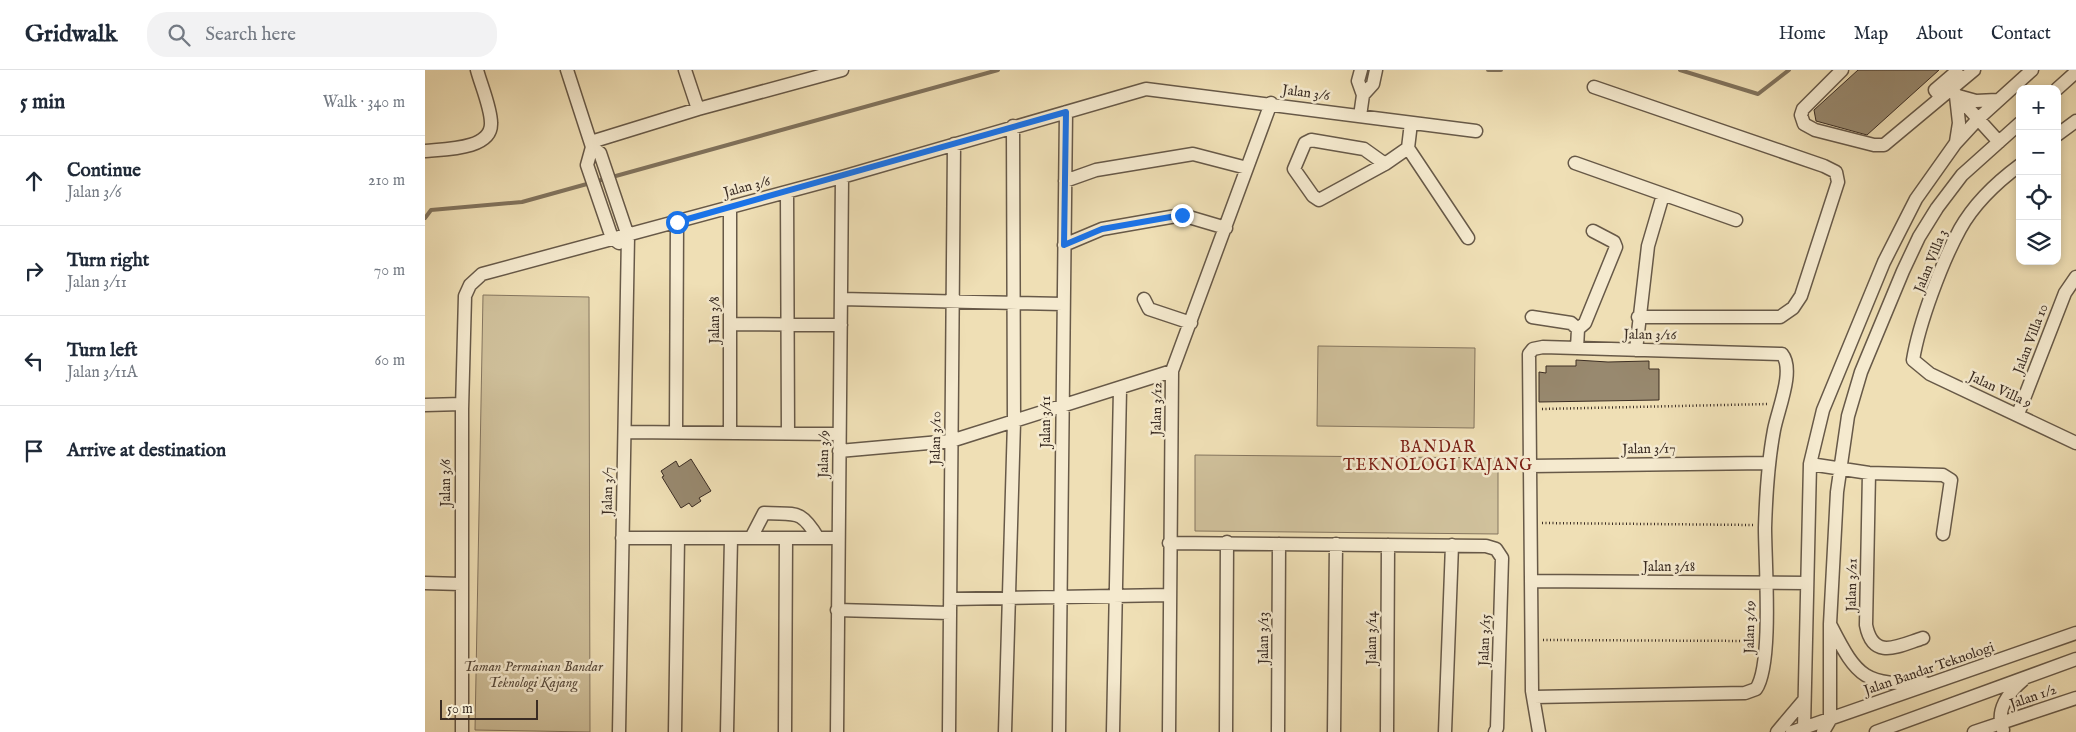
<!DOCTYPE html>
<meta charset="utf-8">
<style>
body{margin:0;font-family:"IM FELL English",serif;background:#f2f2f3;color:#1f2937}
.controls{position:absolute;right:15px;top:15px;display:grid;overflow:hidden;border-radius:10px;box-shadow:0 2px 8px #0003}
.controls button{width:45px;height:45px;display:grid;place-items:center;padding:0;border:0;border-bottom:1px solid #e0e1e3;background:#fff;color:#1f2937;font:25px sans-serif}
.scale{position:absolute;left:15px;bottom:12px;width:98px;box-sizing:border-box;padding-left:5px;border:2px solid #3a2c23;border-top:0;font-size:14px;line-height:18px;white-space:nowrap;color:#3a2c23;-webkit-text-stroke:4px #f5eacf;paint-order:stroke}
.stop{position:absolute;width:15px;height:15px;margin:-11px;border:4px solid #1a73e8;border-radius:50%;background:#fff}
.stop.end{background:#1a73e8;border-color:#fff;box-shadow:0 1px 5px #0008}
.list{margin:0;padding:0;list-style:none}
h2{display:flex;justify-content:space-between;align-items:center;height:65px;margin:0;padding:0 20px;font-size:21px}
h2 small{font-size:16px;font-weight:400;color:#747a83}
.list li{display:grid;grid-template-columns:32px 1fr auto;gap:15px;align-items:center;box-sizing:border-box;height:90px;padding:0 20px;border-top:1px solid #e0e1e3}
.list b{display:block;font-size:19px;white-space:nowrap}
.list p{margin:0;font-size:16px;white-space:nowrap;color:#747a83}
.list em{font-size:16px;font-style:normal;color:#747a83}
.icon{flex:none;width:28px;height:28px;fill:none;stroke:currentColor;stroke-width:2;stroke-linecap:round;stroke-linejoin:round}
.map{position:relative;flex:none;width:1651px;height:662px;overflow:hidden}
header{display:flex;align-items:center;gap:30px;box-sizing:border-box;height:70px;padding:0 25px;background:#fff;border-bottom:1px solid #e0e1e3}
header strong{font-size:24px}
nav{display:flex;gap:28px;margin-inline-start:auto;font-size:18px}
.search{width:350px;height:45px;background:#f2f2f3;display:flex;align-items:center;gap:12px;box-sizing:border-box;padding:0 18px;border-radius:20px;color:#747a83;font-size:19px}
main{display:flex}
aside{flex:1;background:#fff}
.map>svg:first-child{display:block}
</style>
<header>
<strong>Gridwalk</strong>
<div class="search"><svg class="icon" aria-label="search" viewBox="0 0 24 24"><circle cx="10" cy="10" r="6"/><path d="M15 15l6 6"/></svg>Search here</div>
<nav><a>Home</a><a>Map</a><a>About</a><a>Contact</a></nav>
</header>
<main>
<aside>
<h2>5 min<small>Walk · 340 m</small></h2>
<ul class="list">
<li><svg class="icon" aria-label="ahead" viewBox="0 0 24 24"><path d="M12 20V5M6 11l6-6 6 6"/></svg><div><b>Continue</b><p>Jalan 3/6</p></div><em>210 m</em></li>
<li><svg class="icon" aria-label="right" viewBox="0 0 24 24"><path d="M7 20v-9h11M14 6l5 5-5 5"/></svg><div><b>Turn right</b><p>Jalan 3/11</p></div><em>70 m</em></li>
<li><svg class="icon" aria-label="left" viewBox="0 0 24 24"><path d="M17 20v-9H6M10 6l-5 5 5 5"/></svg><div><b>Turn left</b><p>Jalan 3/11A</p></div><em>60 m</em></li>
<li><svg class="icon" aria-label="arrive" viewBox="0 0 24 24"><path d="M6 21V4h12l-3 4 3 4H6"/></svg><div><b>Arrive at destination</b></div></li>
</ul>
</aside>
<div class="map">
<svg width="1651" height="662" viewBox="0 0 1651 662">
<rect width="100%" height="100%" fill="#efdfb5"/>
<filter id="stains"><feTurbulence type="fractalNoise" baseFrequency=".004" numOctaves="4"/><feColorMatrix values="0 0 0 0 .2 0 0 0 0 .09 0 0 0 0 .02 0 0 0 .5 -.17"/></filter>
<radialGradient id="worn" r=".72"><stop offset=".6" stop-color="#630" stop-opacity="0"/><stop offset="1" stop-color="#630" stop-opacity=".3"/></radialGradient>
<path fill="#d0c19c" stroke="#857660" d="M58 225 164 227 165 662 50 660Z
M893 276 1050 278 1049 358 892 356Z
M770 385 1073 388V464L770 461Z"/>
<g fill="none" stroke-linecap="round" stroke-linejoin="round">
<path stroke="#81735d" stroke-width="4" d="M1063 0H1076
M1255 0 1333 24 1364 0
M0 148 6 140 97 132 573 0"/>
</g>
<path fill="#98896f" stroke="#3a2c23" d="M1433 0H1514L1442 65 1391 51 1389 40Z
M1151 290 1183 292 1224 291V299H1234V330L1114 332V302L1121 303V296H1151Z
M266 389 286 421 274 428 276 431 267 437 264 433 256 438 237 407 239 406 236 401 251 391 254 397Z"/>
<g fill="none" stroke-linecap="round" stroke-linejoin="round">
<defs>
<path id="minor" d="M142 0 167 77 175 83 203 166 194 662
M260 0 273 39
M1417 0 1378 39 1376 45 1379 54 1390 60 1449 75H1459L1549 0
M1169 17 1399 96 1411 102 1413 112 1376 226 1368 238 1355 247H1213
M1526 19 1574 72
M1632 19 1651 2
M938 25 948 14 951 0
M1533 26 1551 31 1572 30
M1516 27 1510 20 1531 2 1537 10
M935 46 938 25 933 11 936 0
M1632 65 1651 51
M166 72 273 39 417 0
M1531 72 1534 53 1531 26
M167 77 162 95 187 168 194 173
M983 78 1043 168
M0 81C18 79 67 80 66 53 66 38 56 15 52 0
M1150 93 1311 150
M960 94 894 130 888 126 869 99 880 73 886 70 939 79 960 94 983 78 986 53
M1595 95C1572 112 1549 134 1535 159 1517 192 1494 253 1488 290L1505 304 1651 373
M640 111 671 100 768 84 822 98
M362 122 363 363
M639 175 677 159 757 145 801 158
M416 229 638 234
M719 229 724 239 766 253
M1107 247 1146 253 1153 259 1152 278
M305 254 416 255
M1153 259 1160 253 1191 177 1189 172 1168 161
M1211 280 1223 176 1238 125
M0 335 37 334
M1593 344 1640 223 1651 207
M251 361 252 152
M200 362 414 364
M305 362V137
M414 381 526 371 747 301
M1385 394 1444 403 1518 405 1526 410 1518 464
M1105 396 1342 393
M1444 403 1441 555C1448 591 1473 576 1498 568
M197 468H413
M326 468 339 443C371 445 375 438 393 468
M744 473 1061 476 1071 479 1077 488 1072 658 1070 662
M1106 511 1382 513
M0 513 36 514
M525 529 744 525
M412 540 525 543
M1406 556C1433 609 1440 615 1500 613
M1109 627 1320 623 1331 619C1348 595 1340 492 1340 458 1341 424 1343 392 1349 360 1353 339 1370 300 1357 284L1118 277 1108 279 1104 284 1107 621 1114 662
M1379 658 1385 394 1398 340 1459 192 1491 129 1530 74 1554 48 1607 0
M1578 660C1570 640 1584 622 1598 610
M37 662V339L40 226 45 215 57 204 417 107 721 19 1051 61
M250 662 253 468
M302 662 306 468
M360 662 361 468
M412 662 417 107
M524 662 529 74
M580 662 589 352 588 56
M634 662 641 42
M688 662 695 319
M744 662 747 301 846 33
M801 662 802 472
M853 662 854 474
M909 662 911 474
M962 662 963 475
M1020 662 1027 475
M1352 662 1379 630
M1367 662 1651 563
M1398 662 1405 650V554L1412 422 1423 346 1436 302 1478 201 1494 167 1512 138 1537 105 1595 53
M1451 662 1651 589
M1549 662 1651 628"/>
</defs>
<use href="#minor" stroke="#675948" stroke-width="15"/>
<path stroke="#3a2c23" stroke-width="2.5" stroke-dasharray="1 2.5" stroke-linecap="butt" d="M1117 339 1344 334
M1117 453 1329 455
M1118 570 1330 571"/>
<use href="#minor" stroke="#f5eacf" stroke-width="12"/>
</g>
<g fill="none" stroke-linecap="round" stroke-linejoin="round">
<path stroke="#1a73e8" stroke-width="6" d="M252 152 641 42 639 175 677 159 757 145"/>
</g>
<g text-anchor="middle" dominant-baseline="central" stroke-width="5" stroke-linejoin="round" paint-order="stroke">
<g font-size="14" fill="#3a2c23" stroke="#f5eacf">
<text transform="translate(881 23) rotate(8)">Jalan 3/6</text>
<text transform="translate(322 117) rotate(-15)">Jalan 3/6</text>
<text transform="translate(1506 191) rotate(-68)">Jalan Villa 3</text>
<text transform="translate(290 250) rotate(-90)">Jalan 3/8</text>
<text transform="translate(1225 265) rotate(1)">Jalan 3/16</text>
<text transform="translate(1606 269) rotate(-69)">Jalan Villa 10</text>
<text transform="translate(1575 320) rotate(25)">Jalan Villa 9</text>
<text transform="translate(732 339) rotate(-89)">Jalan 3/12</text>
<text transform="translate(621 352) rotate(-90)">Jalan 3/11</text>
<text transform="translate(511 368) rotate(-89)">Jalan 3/10</text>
<text transform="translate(1224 379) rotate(-1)">Jalan 3/17</text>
<text transform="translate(399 384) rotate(-89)">Jalan 3/9</text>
<text transform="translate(21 413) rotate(-90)">Jalan 3/6</text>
<text transform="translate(183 421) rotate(-89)">Jalan 3/7</text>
<text x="1244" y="497">Jalan 3/18</text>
<text transform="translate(1427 515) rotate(-89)">Jalan 3/21</text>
<text transform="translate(1325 557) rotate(-89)">Jalan 3/19</text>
<text transform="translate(839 568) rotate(-90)">Jalan 3/13</text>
<text transform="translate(947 568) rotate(-90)">Jalan 3/14</text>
<text transform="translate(1060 570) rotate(-88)">Jalan 3/15</text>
<text transform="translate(1504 599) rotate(-19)">Jalan Bandar Teknologi</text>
<text transform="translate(1608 627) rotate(-19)">Jalan 1/2</text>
</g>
<g font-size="14" font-style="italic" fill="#584a3b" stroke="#f5eacf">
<text x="108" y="597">Taman Permainan Bandar<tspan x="108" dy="16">Teknologi Kajang</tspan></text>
</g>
<g font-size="16" letter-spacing="1" fill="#7a1f14" stroke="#f5eacf">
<text x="1013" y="378">BANDAR<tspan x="1013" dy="18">TEKNOLOGI KAJANG</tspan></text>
</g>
</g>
<rect width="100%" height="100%" filter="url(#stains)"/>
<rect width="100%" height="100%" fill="url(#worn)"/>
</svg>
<div class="controls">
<button>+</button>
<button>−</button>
<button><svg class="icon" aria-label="locate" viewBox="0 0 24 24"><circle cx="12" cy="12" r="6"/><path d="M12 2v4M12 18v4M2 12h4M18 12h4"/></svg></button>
<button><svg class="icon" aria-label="layers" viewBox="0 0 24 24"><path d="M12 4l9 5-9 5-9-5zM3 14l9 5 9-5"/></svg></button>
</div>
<div class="scale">50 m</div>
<div class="stop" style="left:252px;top:152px"></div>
<div class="stop end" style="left:757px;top:145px"></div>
</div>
</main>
